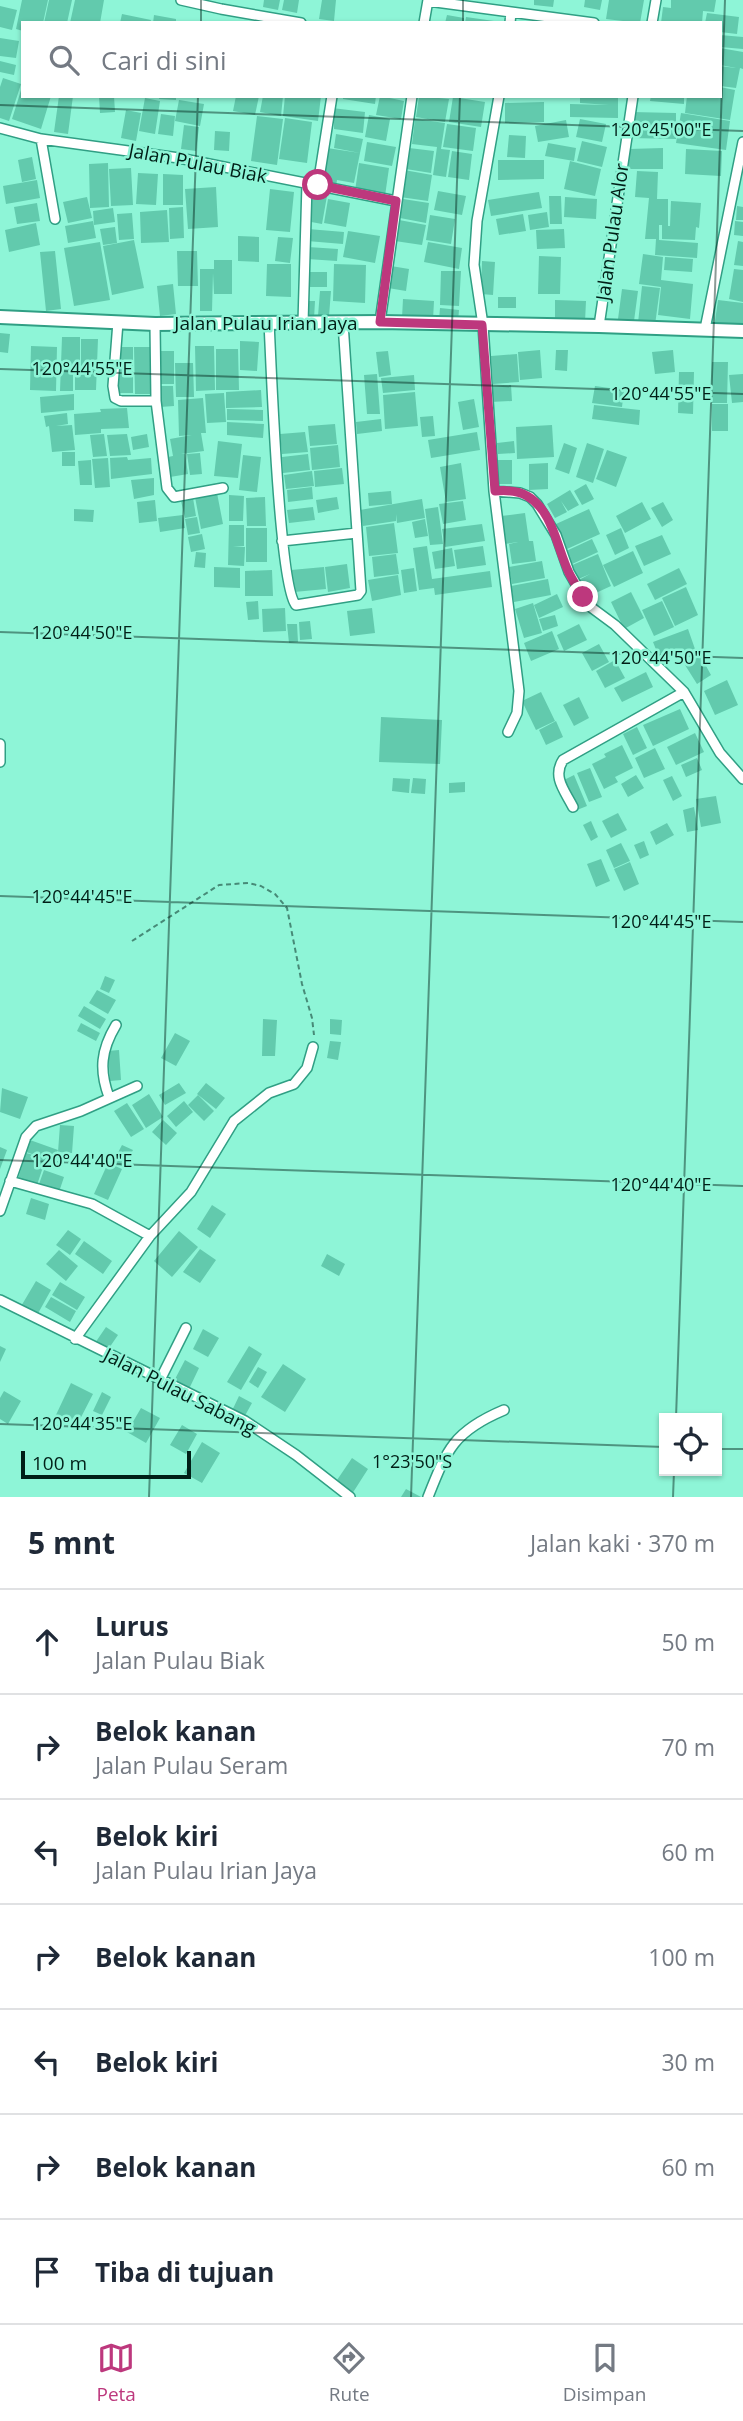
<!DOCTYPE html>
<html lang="id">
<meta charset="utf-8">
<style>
body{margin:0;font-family:"Open Sans",sans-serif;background:#f6f6f7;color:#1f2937}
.controls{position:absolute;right:21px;bottom:21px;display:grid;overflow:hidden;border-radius:0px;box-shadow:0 2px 5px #0004}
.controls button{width:63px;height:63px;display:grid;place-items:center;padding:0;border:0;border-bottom:2px solid #e0e1e3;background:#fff;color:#1f2937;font:35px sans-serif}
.scale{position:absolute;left:21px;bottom:18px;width:170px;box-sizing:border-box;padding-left:7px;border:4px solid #001f17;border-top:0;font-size:19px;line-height:24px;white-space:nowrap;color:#001f17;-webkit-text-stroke:5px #8ef5d7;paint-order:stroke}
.stop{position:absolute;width:21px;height:21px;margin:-16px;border:5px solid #bd387d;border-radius:50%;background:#fff}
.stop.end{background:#bd387d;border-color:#fff;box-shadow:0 2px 7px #0008}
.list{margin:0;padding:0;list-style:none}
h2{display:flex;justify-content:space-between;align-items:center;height:91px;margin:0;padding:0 28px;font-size:30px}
h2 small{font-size:23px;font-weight:400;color:#747a83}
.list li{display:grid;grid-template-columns:46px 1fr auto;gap:21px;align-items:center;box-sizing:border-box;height:105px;padding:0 28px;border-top:2px solid #e0e1e3}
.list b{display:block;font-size:26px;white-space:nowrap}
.list p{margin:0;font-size:23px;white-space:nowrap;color:#747a83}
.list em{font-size:23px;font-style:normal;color:#747a83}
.icon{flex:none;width:38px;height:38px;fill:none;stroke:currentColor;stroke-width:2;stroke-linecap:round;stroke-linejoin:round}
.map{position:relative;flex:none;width:743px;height:1497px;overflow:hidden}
.search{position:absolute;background:#fff;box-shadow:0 2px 5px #0004;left:21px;right:21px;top:21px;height:77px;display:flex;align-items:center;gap:18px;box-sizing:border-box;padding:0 24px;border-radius:0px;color:#747a83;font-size:26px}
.sheet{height:826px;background:#fff}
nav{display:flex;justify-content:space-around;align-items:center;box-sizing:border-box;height:98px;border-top:2px solid #e0e1e3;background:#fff;font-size:19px;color:#747a83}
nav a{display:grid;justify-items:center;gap:4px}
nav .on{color:#bd387d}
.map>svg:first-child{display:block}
</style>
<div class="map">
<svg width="743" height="1497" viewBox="0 0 743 1497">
<rect width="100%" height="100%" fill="#8ef5d7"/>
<path fill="#62caad" d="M22 0H48L43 23H23V31L16 29Z
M49 0H72L67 23H44Z
M75 0H104L100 23H70Z
M264 0H280L278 10 263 7Z
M284 0H299L297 13 282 10Z
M322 0H336L334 21 319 19Z
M534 0H554L553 7 534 5Z
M585 0H602L600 10 584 7Z
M609 0H644L640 23 606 19Z
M671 0H716L714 12 703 11 702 23H661L663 7 671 8Z
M0 6 17 10 12 30 0 27Z
M707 13 739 17 737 34 720 32V23H705Z
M122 14 151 20 150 23H120Z
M154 15 176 19V23H153Z
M447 15 464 18V23H445Z
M466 17 494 21V23H465Z
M720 35 743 37V49L720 47Z
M0 38 19 41 16 58 0 56Z
M720 48 743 52V69L740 68 736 88 720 86V66L736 68 720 65Z
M0 61 16 65 14 75 0 72Z
M3 78 21 84 9 121 0 118V87Z
M22 87 23 96H51L41 129 12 119Z
M720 87 735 90 730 120 685 113 687 96H720Z
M59 96H73L68 134 54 132Z
M99 96H114L115 112 100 113Z
M160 96H176V100L159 99Z
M236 96H259L255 115 233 111Z
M263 96H283L281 116 260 112Z
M285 96H321L318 121 283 116Z
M343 96H376L375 104 343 99Z
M380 96 404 101 401 119 376 115Z
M419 96 449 99 445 122 416 117Z
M580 96H618V118L570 117V104L609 105 580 103Z
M651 96H684V104L650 101Z
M453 97 485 102 481 127 449 122Z
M145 98 160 101 155 134 139 131Z
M179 100 204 104 200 126 175 121Z
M544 102V122L505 123V103Z
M332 108 365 112 363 133 334 129V123L330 122Z
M126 110 141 113 136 141 121 138Z
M632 112 676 113V139L631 138Z
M681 113 730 121 726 150 676 143Z
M161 114 175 116 173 136 158 134Z
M369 115 390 119 386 141 365 137Z
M257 116 283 119 277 165 251 161Z
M285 118 312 122 307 163 279 159Z
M415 119 445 123 441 149 450 150 446 177 433 175 437 147 412 144Z
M580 119 606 124 602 142 576 137Z
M566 120 569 137 538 142 535 126Z
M447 124 476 128 473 151 443 147Z
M184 125 199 127 196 151 181 149Z
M215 131 230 132 229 151 214 150Z
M336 134 363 139 360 153 334 148Z
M509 135 526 136 525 158 507 157Z
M582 141 607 147 602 167 577 161Z
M367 142 396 147 392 166 364 161Z
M548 143 576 148 574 161 545 156Z
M327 148 360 153 354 183 337 180 336 187 320 184Z
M409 148 434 151 431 173 406 169Z
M663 148V169H629V149Z
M686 149 722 151 721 176 685 174Z
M452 151 472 154 469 180 448 177Z
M32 157 36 179 22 182 18 160Z
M498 160H544V179L498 180Z
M570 161 601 169 595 196 564 189Z
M108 163 109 207 90 208 89 164Z
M359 163 389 168 385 196 355 191Z
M131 168 133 205 111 206 109 169Z
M404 170 432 175 428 201 400 197Z
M637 171 658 172 657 199H668V226H670L671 201 701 203 699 228 696 227 695 240 662 239V225H659V240L698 243 697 258 655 255 656 239H645L649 198 635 197Z
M138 173 158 174 156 205 136 204Z
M163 174 183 175V205H163Z
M37 180 40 198 6 204 3 186Z
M216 187 218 227 188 229 185 189Z
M270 189 294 192 290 232 266 230Z
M438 191 466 196 462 215 434 210Z
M539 192 542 208 491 216 488 200Z
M311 193 327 196 322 224 306 221Z
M549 196H561L562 224H550Z
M87 197 92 218 68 223 63 202Z
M565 197 597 199 596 219 564 217Z
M328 199 350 203 346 227 324 223Z
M403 199 429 203 426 223 400 218Z
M37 203 40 221 17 224 14 207Z
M737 206 743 207V220H736Z
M183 207 184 238 170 239 169 208Z
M113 208 115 222 94 225 93 211Z
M167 210 169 242 141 243 140 212Z
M547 212 549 227 530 230 528 215Z
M132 213 134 239 119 240 117 214Z
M523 214 526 231 499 235 496 219Z
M430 215 455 219 451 244 426 240Z
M399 220 426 225 422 245 395 241Z
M93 221 96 238 68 243 65 226Z
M735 221 743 222V236L734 235Z
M36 223 40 245 9 252 5 230Z
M115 227 117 243 103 245 100 229Z
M308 229 344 232 343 244 307 241Z
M564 229 565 248 537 249 536 230Z
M348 231 380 236 375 263 343 257Z
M238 236 259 237V262L238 261Z
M278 237 293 238 290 263 275 261Z
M134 240 144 288 112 295 103 246Z
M738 241 743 242V266L734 265Z
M100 242 110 300 74 306 64 248Z
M428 242 462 248 459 269 424 262Z
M308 247 338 249 337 261 307 259Z
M55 251 61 309 46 311 40 252Z
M177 251H197L198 286H178Z
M643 254 663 257 661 280 693 284 690 319 658 315 661 287 639 284Z
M539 256 561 257 560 294H538Z
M665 257 693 259 692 272 664 270Z
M214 260H232V294H214L213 273 212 311H200V269H214Z
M482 261 495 262 493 295 481 294Z
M267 264H291V297L266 296Z
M334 264 366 265 365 303 333 301Z
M391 266 409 269 406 291 388 288Z
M734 269 743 270V302L729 299Z
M441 271H461L459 306 440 305Z
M310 272H327V287H309Z
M173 284 176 314 160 316 157 286Z
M642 286 660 288 655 325 638 323Z
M622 289 638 291 634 321 618 319Z
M320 291H331L329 316H318Z
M498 297H516V308H498Z
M403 299 434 301 433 320 402 318Z
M555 300 586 301 585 322 555 320Z
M718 300 743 303V328H714Z
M307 301H315L314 319 306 318Z
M440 308 459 310 458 322 439 320Z
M0 333 10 334 8 353 0 352Z
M62 337H80V368H73V391H60Z
M81 339H98L96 390H75V375H81Z
M240 341 259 342 257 371 240 370Z
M31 346 57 347 56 391 30 390Z
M195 346H214L215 390 196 391Z
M117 347H133V393H117Z
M134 347H150L151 394H135Z
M216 349H238L239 390H216Z
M540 350 542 378 520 380 518 352Z
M556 350H568L567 371 555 370Z
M673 350 675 372 655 374 652 352Z
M157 351H174V384H157Z
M388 351 391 375 379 377 376 352Z
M517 354 519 382 493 384 491 356Z
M712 362H728L727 403H711Z
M175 363H193L194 397H176Z
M679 372H694L693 414 678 413Z
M377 374 380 414H367L364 375Z
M743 374V402L732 403 729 375Z
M414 375 415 390 383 393 381 378Z
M511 385 512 401 490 402 489 386Z
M159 386H173L174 406 160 407Z
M595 386 624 390 622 407 592 403Z
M261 390 262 407 226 408V392Z
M415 392 418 426 385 429 383 395Z
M224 393 226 422 207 423 205 394Z
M74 394V410L41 413 40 397Z
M203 398 206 433H201L204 451 181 454H185L188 474 170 477 168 457 173 456 170 439 192 435 179 436 178 400Z
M474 399 479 427 463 430 458 402Z
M712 404H728V431H712Z
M594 405 640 410 639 425 592 419Z
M127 408 129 428 101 429V433L75 435 74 414 101 412 100 409Z
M227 409 263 410V421L227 420Z
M67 413 68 424 56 426 72 425 75 450 52 452 49 426 46 427 44 416Z
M433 416 435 436 422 437 420 417Z
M381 419 382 431 357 434 356 422Z
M227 422 264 424 263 438 227 435Z
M335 424 337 444 310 446 308 426Z
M552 425 554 457 517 459 516 427Z
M305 432 308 452 282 454 280 434Z
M477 432 480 450 431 458 428 440Z
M104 434 107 456 93 457 90 435Z
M127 434 131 455 110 456 107 435Z
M147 434 149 447 133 450 131 437Z
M218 441 242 444 238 478 214 476Z
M514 441 515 453 498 454 497 443Z
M564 443 577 448 569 474 555 469Z
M587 443 604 449 593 483 576 477Z
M338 445 340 467 312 470 310 448Z
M607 450 627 457 616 487 596 479Z
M62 452H75V466H62Z
M200 453 202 474 190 475 187 454Z
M308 454 310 470 283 473 282 457Z
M243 455 261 457 257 492 239 490Z
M127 457 128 460 151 458 152 474 111 479 110 458Z
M108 458 110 487 95 488 92 459Z
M91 460 92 485H80L78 461Z
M496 460H512V484H496Z
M461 463 466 499 446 502 440 467Z
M548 463V489L529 490V464Z
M342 468 344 484 315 487 314 471Z
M312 471 314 486 286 489 284 475Z
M154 478V495L134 499 131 480Z
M586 484 594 499 582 505 574 491Z
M312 487 313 499 288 502 287 490Z
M570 490 579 505 568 511 561 501 567 512 555 518 547 504Z
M391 491 392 504 369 506 368 493Z
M217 493 223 524 201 529 195 497Z
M229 495 244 496 243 521H229Z
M265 497 266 526H247L246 498Z
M337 497 339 509 318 513 316 500Z
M193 498 196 516 185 518 181 501Z
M422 499 425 518 397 523 396 514V521L363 526 360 510Z
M155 500 157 521 139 523 137 502Z
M463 501 466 520 443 524 439 504Z
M642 502 651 519 625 533 616 516Z
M663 502 673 520 662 527 651 508Z
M313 507 315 520 289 523 287 510Z
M438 507 443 544 430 545 425 509Z
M74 509 94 510 93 522 74 521Z
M589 509 600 534 567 549 556 524Z
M525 513 529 541H533L536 561 512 564 509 544 518 542 505 544 501 516Z
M183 515 185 528 160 532 158 518Z
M197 517 200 533 188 535 185 519Z
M425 519 428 536 415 538 412 522Z
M394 523 398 553 369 556 366 527Z
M482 524 485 541 445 547 442 529Z
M229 525H244V546L233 547H245L244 566 228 565Z
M246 528H267V562H246Z
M621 528 629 548 615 555 606 535Z
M202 534 205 549 191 552 188 537Z
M662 535 671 554 644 566 635 546Z
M592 539 598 552 570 565 564 552Z
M427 546 432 579 490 571 492 587 435 595 434 588 419 590 413 548Z
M483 546 486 565 457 569 454 550Z
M452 548 455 566 435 569 432 552Z
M633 551 643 573 614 587 603 565Z
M196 552 206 553 205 568 194 567Z
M396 554 399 574 374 577 372 557Z
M598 554 611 586 587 597 579 580 590 574 576 580 570 566Z
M542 561 545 578 512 584 509 567Z
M347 564 350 588 328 592 325 567Z
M214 567 240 568V588L214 587Z
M324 567 326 589 294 592 291 570Z
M414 568 417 591 404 593 401 570Z
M679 568 687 584 655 600 647 584Z
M272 570 273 596H245V571Z
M398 575 401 595 372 601 368 580Z
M548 579 551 595 514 602 511 586Z
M686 587 698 615 675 626 662 598Z
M631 592 644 618 624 629 611 602Z
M557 594 563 607 539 618 534 605Z
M258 601 259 619 248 620 246 602Z
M662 601 674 627 654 636 642 610Z
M533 603 542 633 524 638 515 609Z
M285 608 286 631 263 632 262 609Z
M372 608 375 633 350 636 347 611Z
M555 615 558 626 543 631 539 619Z
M310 621 312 639 300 640 299 622Z
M287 624H297L298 642 289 643Z
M579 624 587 640 564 651 557 635Z
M688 629 695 649 661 662 653 642Z
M552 631 559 649 531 661 524 643Z
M599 644 609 662 592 671 582 653Z
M700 655 711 675 697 684 685 665Z
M615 660 625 678 605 688 596 671Z
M646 672 653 687 622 702 614 688Z
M727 680 738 705 715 715 704 691Z
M541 692 555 721 536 730 522 701Z
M579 697 589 718 574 726 563 705Z
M680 709 689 729 653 746 643 725Z
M381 717 442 720 440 764 379 762Z
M556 721 563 737 546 745 539 730Z
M637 727 647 748 633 755 623 734Z
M695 733 704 752 676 765 667 747Z
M622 745 633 768 615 777 618 782 604 789 592 764 606 757 604 754Z
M655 748 665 769 644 778 635 758Z
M697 758 702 770 686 777 681 765Z
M590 768 602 797 589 802 577 773Z
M574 775 587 806 577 810 564 780Z
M636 775 644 788 628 797 621 784Z
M672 776 682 796 673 801 663 780Z
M393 778 410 779 409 793 392 791Z
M413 778 426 779 425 794 411 793Z
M465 782V792L449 793V783Z
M716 796 721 823 701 827 696 799Z
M694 807 698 830 687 832 683 810Z
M618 813 627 830 611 838 602 821Z
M591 821 598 837 591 841 583 825Z
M667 823 674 835 656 845 650 832Z
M644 841 649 855 640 859 634 845Z
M621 843 630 861 614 868 606 850Z
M601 859 610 881 596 887 587 864Z
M630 862 639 884 624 891 614 869Z
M105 976 115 980 109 993 100 989Z
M97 990 116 1000 108 1014 89 1003Z
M84 1006 106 1019 100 1029 78 1016Z
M263 1019 277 1020 275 1056H262Z
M330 1019 342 1020 341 1035 330 1034Z
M81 1023 100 1033 96 1041 77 1031Z
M175 1033 190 1041 176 1066 161 1058Z
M330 1041 341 1042 338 1060 327 1058Z
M119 1050 121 1080 110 1081 108 1051Z
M179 1083 186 1093 165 1105 159 1095Z
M206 1083 225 1098 216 1109 197 1094Z
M2 1088 28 1097 20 1119 0 1112Z
M149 1094 163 1117 146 1128 132 1105Z
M198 1095 214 1111 204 1121 188 1105Z
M184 1101 193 1112 176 1127 167 1116Z
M127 1103 144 1129 131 1137 114 1111Z
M163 1120 177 1133 166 1145 152 1132Z
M60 1125 74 1126 72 1153 58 1152Z
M30 1140 58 1150 54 1161 46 1158 37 1185 18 1179 26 1153 41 1157 26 1152Z
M122 1145 133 1150 124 1167 113 1162Z
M0 1147 7 1150 0 1169Z
M108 1163 122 1169 108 1200 94 1194Z
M44 1170 64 1177 59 1192 39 1184Z
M31 1198 49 1204 45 1220 26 1214Z
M212 1205 226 1214 210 1238 197 1229Z
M68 1230 81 1239 70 1255 56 1245Z
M179 1231 198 1247 172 1277 154 1261Z
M84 1241 112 1261 103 1274 75 1254Z
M200 1249 216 1260 200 1283 183 1272Z
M59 1250 78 1266 66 1281 46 1264Z
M327 1254 345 1264 339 1276 321 1266Z
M36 1281 51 1290 36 1317 20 1308Z
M60 1282 85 1297 77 1310 52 1295Z
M51 1297 76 1311 70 1322 45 1307Z
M106 1327 118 1335 105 1354 93 1346Z
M203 1329 219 1338 208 1357 193 1349Z
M0 1346 6 1349 0 1362Z
M249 1346 262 1354 241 1390 227 1382Z
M185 1360 199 1368 189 1389 174 1381Z
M283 1364 306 1379 285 1412 261 1397Z
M258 1367 267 1372 258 1388 249 1382Z
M71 1383 93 1394 76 1427 55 1417Z
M4 1391 21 1401 8 1424 0 1419V1398Z
M102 1392 111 1397 102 1415 93 1411Z
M239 1396 252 1403 242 1421 230 1415Z
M141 1408 160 1418 146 1443 127 1432Z
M182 1425 197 1434 186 1454 170 1445Z
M202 1442 220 1453 202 1483 184 1473Z
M352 1458 368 1469 352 1494 335 1483Z
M406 1489 421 1497H401Z"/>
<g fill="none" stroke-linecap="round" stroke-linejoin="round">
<defs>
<path id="street" d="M181 0 221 9 301 23
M428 1 511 12 510 23
M511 12 594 23
M424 23 428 0
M652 23 656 0
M499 96 477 221 474 265 483 325 494 491 520 493 530 497 537 504 556 535 569 572 588 605 615 625 684 692 720 753 743 779
M0 128 41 139 179 158 396 201
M41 139 55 219
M318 185 332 96
M118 322 113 386 115 398 121 401H156
M269 322C271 361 279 588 296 605L358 595 361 591 343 323
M380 322 412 96
M303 323 307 184
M155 324 156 401 167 488 174 497 223 488
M599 326 633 96
M705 329 743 142
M494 491 519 691 517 713 508 732
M282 541 357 533
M0 744V762
M573 807C565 791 552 777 563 760L684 692
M109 1097C99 1070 101 1050 116 1025
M10 1181 92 1204 150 1236
M0 1211 26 1137 36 1126 81 1111 137 1086
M0 1300 245 1421 296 1455 350 1497
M75 1339 150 1236 191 1192 234 1121 269 1093 294 1084 307 1068 313 1047
M160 1380 186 1328
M428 1497C447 1449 454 1431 504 1410"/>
<path id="secondary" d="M0 317 155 324 380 322 599 326 743 331"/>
</defs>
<use href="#street" stroke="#309f84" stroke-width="12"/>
<use href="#secondary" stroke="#309f84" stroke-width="16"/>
<path stroke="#478a77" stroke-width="2" stroke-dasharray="5 3.5" stroke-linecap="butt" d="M132 941 219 885 248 883 261 886 275 894 287 908 302 984 312 1018 314 1035"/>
<use href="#street" stroke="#fff" stroke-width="9"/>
<use href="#secondary" stroke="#fff" stroke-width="12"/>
</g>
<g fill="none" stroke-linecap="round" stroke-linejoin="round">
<path stroke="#bd387d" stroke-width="9" d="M318 185 396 201 380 322 482 325 495 491C506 490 517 490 527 496 553 510 557 549 569 573 573 581 578 589 583 597"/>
</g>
<path fill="none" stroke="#001f17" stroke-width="2" stroke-opacity="0.45" d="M201 23V0M463 23V0M0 105 743 131M0 369 743 394M0 632 743 658M0 896 743 922M0 1160 743 1186M676 1418 725 0M0 1424 664 1447M717 1449H743M149 1497 198 96M411 1497 460 96M673 1497 674 1471"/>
<g text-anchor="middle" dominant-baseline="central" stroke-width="5" stroke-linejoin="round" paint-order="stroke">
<g font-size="19" fill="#001f17" stroke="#8ef5d7">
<text transform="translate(198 163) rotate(11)">Jalan Pulau Biak</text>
<text transform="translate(612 232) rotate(-82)">Jalan Pulau Alor</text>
<text x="266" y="323">Jalan Pulau Irian Jaya</text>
<text transform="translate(180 1391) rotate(27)">Jalan Pulau Sabang</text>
</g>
</g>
<g font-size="18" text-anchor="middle" fill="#001f17" stroke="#8ef5d7" stroke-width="5" stroke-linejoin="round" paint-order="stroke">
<text x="661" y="136">120°45'00"E</text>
<text x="82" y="375">120°44'55"E</text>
<text x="661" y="400">120°44'55"E</text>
<text x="82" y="639">120°44'50"E</text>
<text x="661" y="664">120°44'50"E</text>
<text x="82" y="903">120°44'45"E</text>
<text x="661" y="928">120°44'45"E</text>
<text x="82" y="1167">120°44'40"E</text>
<text x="661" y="1191">120°44'40"E</text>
<text x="82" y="1430">120°44'35"E</text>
<text x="412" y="1468">1°23'50"S</text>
</g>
</svg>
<div class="controls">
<button><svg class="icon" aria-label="locate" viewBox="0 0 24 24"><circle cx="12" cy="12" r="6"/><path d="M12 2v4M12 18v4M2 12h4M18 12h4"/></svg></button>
</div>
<div class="scale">100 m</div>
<div class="stop" style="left:318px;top:185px"></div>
<div class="stop end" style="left:583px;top:597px"></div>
<div class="search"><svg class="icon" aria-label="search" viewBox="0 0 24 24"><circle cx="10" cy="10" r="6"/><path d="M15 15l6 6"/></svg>Cari di sini</div>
</div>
<section class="sheet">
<h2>5 mnt<small>Jalan kaki · 370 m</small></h2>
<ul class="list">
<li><svg class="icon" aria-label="ahead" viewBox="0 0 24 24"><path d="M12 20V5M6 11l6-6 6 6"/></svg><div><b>Lurus</b><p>Jalan Pulau Biak</p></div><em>50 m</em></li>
<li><svg class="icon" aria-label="right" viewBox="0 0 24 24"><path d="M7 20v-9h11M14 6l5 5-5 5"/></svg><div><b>Belok kanan</b><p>Jalan Pulau Seram</p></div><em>70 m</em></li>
<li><svg class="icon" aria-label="left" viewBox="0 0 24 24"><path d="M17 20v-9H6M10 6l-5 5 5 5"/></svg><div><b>Belok kiri</b><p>Jalan Pulau Irian Jaya</p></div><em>60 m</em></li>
<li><svg class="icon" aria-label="right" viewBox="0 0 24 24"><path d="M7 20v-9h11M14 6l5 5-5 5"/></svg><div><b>Belok kanan</b></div><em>100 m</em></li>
<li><svg class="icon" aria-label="left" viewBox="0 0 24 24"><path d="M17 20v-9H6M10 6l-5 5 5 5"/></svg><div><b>Belok kiri</b></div><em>30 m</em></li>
<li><svg class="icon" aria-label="right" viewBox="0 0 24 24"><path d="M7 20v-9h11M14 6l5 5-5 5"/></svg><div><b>Belok kanan</b></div><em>60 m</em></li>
<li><svg class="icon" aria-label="arrive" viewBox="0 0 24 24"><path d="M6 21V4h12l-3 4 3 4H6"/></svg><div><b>Tiba di tujuan</b></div></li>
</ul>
</section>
<nav>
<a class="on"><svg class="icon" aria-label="map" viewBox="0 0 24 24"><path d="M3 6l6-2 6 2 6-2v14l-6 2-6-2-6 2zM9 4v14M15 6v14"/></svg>Peta</a>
<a><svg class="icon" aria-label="directions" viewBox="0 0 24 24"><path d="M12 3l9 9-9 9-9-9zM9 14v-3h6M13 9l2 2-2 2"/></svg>Rute</a>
<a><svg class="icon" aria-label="saved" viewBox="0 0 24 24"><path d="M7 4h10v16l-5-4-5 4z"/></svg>Disimpan</a>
</nav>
